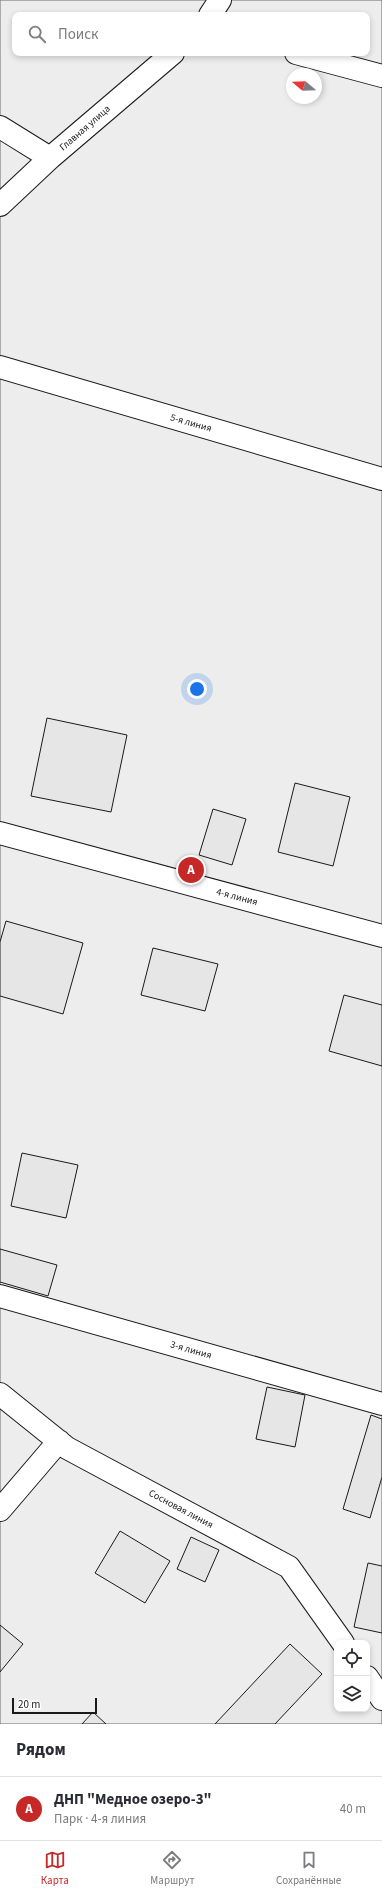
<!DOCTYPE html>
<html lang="ru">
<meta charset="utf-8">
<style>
body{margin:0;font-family:"Source Sans 3",sans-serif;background:#f7f7f7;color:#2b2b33}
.controls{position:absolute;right:12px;bottom:12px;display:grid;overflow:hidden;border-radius:8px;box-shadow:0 2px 6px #0003}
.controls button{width:36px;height:36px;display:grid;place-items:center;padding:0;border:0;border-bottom:1px solid #e1e1e2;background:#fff;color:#2b2b33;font:20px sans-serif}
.compass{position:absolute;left:286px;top:68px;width:36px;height:36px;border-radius:50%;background:#fff;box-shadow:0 2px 6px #0003;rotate:289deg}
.scale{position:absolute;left:12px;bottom:10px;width:85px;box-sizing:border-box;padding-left:4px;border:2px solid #1a1a1a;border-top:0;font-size:11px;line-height:14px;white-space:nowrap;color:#1a1a1a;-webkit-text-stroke:3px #fff;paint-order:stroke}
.you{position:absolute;left:197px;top:689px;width:14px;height:14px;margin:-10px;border:3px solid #fff;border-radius:50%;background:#1a73e8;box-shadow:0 0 0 6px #1a73e833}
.badge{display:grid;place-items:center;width:26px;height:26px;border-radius:50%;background:#c62828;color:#fff;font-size:13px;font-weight:700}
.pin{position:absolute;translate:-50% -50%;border:2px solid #fff;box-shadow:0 1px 4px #0006}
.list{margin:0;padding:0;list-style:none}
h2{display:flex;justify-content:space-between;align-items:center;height:52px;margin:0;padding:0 16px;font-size:17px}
h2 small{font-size:13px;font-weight:400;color:#7c7c81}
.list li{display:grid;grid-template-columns:26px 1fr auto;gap:12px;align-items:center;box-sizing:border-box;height:64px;padding:0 16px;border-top:1px solid #e1e1e2}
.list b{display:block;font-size:15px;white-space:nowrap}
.list p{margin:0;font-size:13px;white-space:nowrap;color:#7c7c81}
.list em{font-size:13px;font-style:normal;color:#7c7c81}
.icon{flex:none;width:22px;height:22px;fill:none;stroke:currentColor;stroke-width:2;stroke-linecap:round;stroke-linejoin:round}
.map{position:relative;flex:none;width:382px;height:1724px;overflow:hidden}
.search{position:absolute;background:#fff;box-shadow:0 2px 6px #0003;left:12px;right:12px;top:12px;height:44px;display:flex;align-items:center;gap:10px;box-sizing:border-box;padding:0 14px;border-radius:8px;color:#7c7c81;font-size:15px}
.sheet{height:116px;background:#fff}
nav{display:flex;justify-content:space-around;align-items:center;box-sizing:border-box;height:56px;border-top:1px solid #e1e1e2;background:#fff;font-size:11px;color:#7c7c81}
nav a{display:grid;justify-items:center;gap:2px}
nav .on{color:#c62828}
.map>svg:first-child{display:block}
</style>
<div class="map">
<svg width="382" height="1724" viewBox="0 0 382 1724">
<rect width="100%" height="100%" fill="#fff"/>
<path fill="#ededed" stroke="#6a6a6a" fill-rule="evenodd" d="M0 0H382V1724H0ZM15 15H367V53H15ZM292 74H316V98H292ZM337 1643H367V1709H337Z"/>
<path fill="#e6e6e6" stroke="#1a1a1a" d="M47 718 127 735 111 812 31 796Z
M295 783 350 797 333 866 278 852Z
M213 809 246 819 232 865 199 855Z
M6 921 83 943 63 1014 0 996V942Z
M153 948 218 964 205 1011 141 995Z
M344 995 382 1005V1066L329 1051Z
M22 1153 78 1165 66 1218 11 1206Z
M0 1249 57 1265 48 1296 0 1282Z
M267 1387 305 1395 295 1447 256 1439Z
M371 1415 382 1419V1477L370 1518 343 1509Z
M120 1531 170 1561 145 1603 95 1573Z
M191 1537 219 1550 205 1582 177 1569Z
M368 1563 382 1566V1633L354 1627Z
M0 1625 23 1644 0 1672Z
M290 1644 322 1674 275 1724H215Z
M93 1712 106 1724H82Z"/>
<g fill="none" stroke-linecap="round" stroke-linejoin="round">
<defs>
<path id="minor" d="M210 15 220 0
M296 53 382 76
M0 127 50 158
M0 205 50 158 173 53
M0 367 382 479
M0 833 382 936
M0 1296 382 1404
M0 1394 67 1448 289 1567 343 1643
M0 1510 59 1441
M367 1677 382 1699"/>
</defs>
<use href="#minor" stroke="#1a1a1a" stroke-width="24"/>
<use href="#minor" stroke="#fff" stroke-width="22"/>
</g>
<g text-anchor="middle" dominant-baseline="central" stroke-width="3" stroke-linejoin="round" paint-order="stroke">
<g font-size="10" fill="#1a1a1a" stroke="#fff">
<text transform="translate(85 128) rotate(-41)">Главная улица</text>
<text transform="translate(191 423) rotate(16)">5-я линия</text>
<text transform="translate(237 897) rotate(15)">4-я линия</text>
<text transform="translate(191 1350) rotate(16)">3-я линия</text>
<text transform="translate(181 1509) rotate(28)">Сосновая линия</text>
</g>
</g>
</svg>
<div class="controls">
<button><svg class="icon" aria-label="locate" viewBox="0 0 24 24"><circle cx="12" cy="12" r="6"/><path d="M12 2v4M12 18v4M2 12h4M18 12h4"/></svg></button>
<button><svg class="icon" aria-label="layers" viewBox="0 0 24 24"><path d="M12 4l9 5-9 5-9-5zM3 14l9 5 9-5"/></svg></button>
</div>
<svg class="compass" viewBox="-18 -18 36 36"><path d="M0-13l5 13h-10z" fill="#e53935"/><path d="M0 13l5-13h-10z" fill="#7c7c81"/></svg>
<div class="scale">20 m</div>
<div class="you"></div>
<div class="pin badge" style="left:191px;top:870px">A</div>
<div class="search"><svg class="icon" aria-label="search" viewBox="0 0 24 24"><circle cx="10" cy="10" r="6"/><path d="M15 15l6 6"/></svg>Поиск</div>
</div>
<section class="sheet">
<h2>Рядом<small></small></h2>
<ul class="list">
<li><span class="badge">A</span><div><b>ДНП &quot;Медное озеро-3&quot;</b><p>Парк · 4-я линия</p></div><em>40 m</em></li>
</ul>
</section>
<nav>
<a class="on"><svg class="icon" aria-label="map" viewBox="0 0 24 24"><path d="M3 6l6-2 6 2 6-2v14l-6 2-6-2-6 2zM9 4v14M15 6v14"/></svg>Карта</a>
<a><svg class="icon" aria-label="directions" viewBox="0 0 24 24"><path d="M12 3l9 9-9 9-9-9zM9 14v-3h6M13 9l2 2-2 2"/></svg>Маршрут</a>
<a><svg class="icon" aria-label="saved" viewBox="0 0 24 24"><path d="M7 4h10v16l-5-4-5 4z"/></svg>Сохранённые</a>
</nav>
